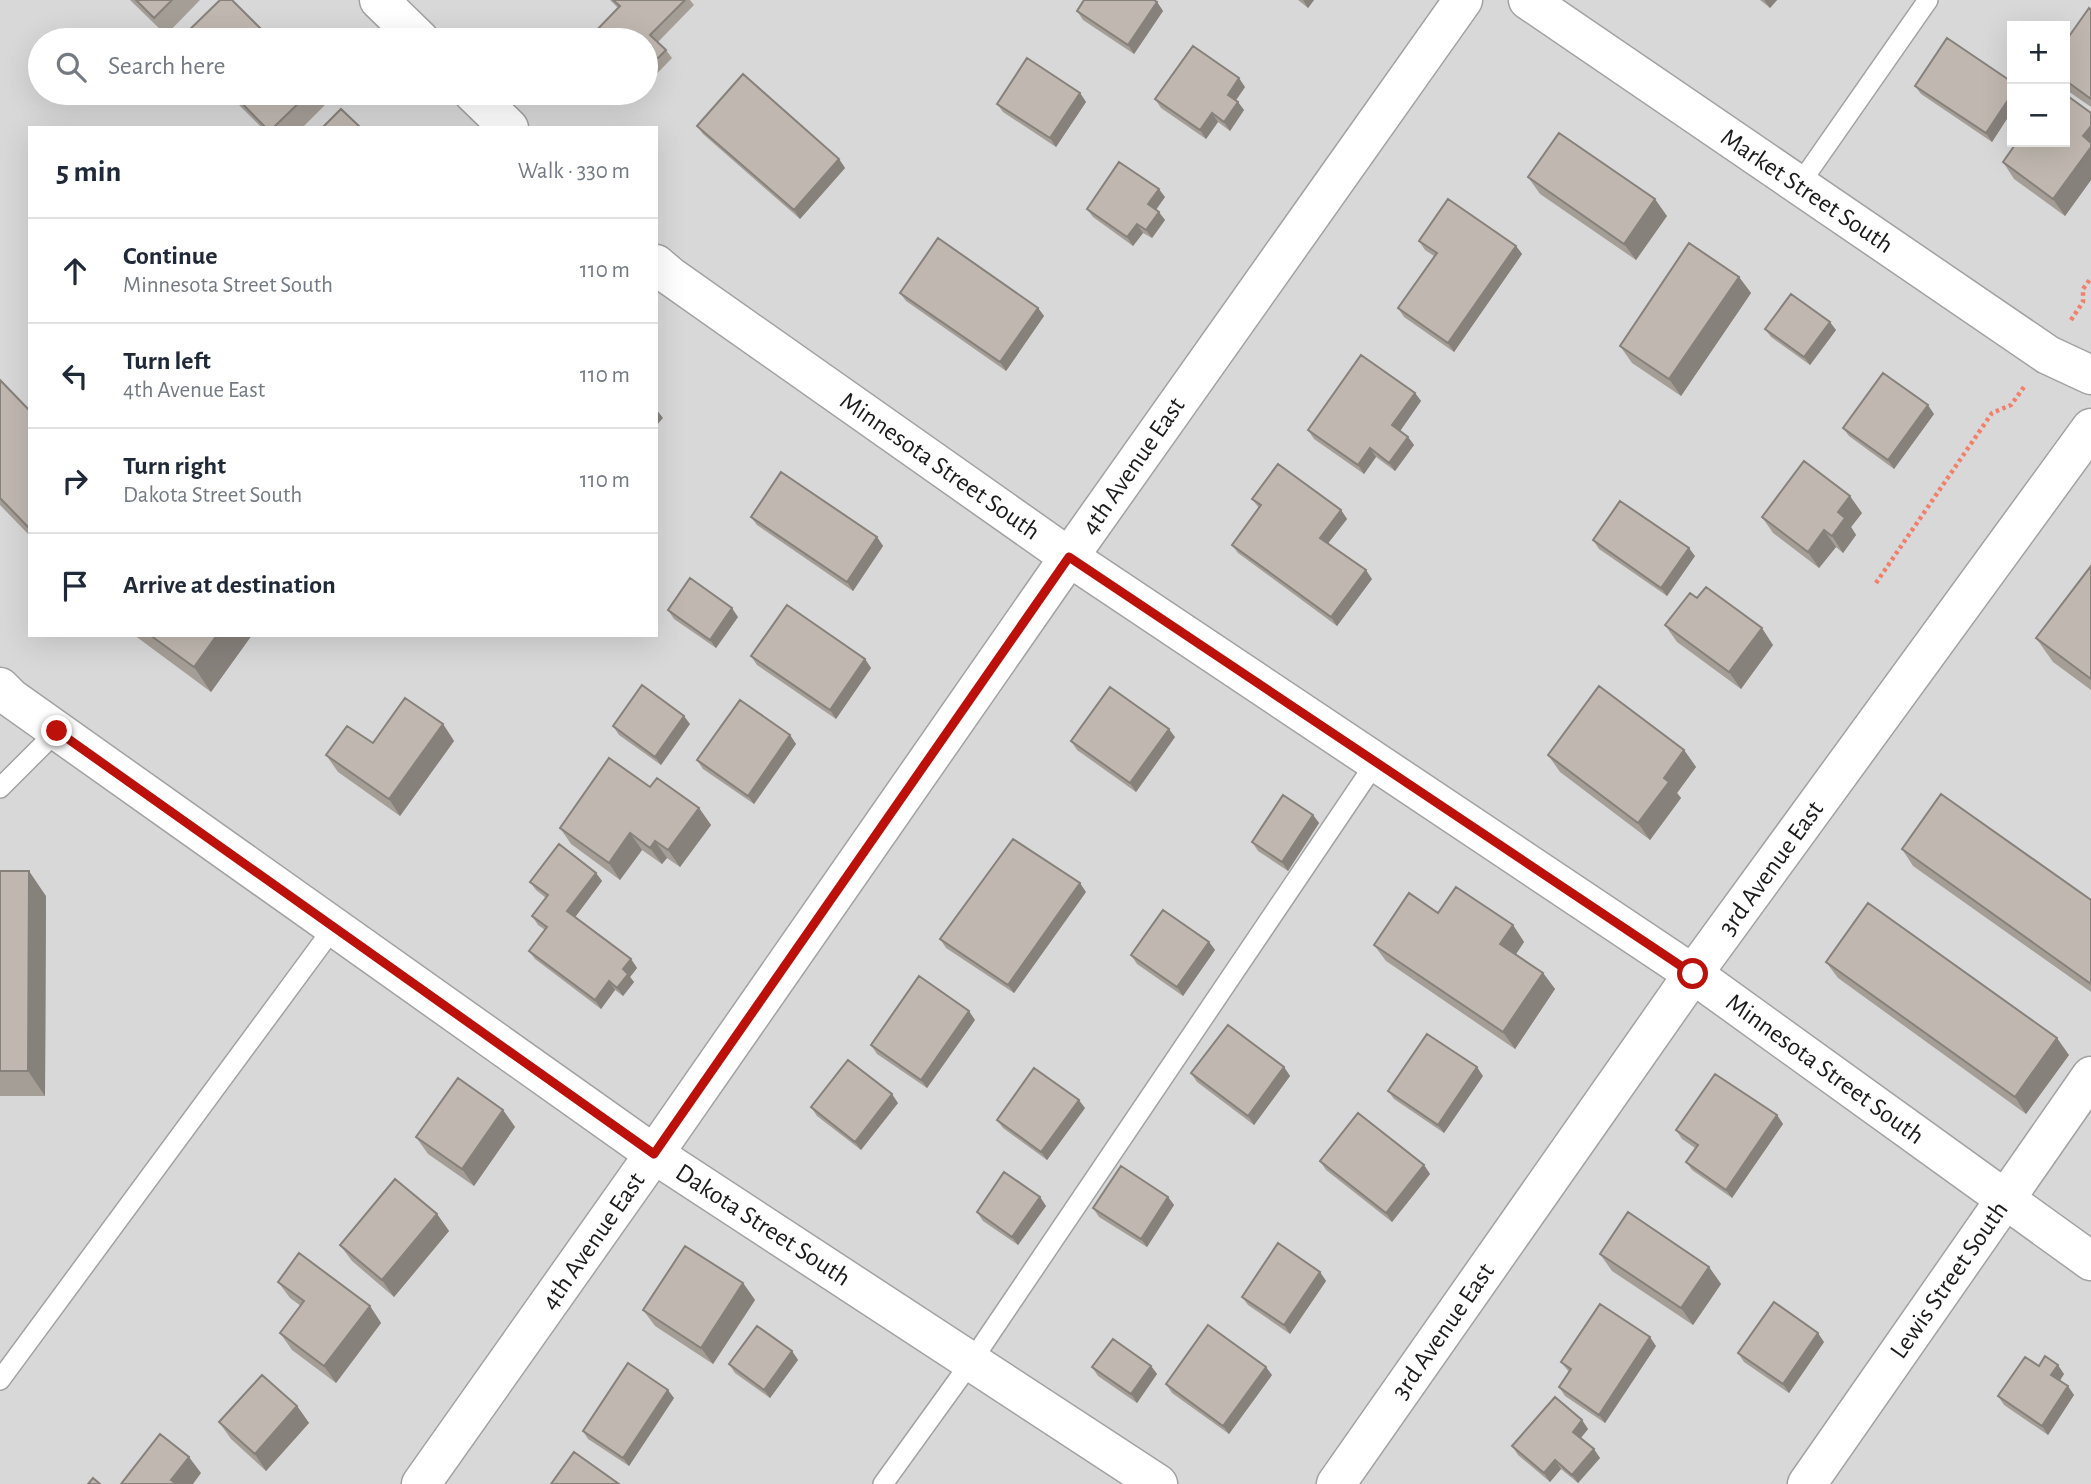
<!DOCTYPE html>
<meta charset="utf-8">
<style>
body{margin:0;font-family:"Alegreya Sans",sans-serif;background:#f2f2f3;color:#1f2937}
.controls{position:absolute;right:21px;top:21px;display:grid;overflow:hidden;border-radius:0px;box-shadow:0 7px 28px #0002}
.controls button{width:63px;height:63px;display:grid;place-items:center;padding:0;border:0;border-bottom:2px solid #e0e1e3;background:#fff;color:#1f2937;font:35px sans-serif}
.stop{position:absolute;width:21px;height:21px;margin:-16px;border:5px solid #bc110a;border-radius:50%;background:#fff}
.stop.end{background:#bc110a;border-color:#fff;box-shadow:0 2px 7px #0008}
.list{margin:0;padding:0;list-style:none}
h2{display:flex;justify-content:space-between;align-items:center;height:91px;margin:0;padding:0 28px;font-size:30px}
h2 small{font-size:23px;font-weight:400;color:#747a83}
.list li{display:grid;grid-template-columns:46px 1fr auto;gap:21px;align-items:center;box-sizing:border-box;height:105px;padding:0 28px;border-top:2px solid #e0e1e3}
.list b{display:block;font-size:26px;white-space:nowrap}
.list p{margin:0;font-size:23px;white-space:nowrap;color:#747a83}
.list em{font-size:23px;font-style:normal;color:#747a83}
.icon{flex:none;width:38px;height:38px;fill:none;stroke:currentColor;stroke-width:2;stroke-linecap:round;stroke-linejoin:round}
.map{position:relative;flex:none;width:2091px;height:1484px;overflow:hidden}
.search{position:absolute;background:#fff;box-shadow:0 7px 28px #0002;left:28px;top:28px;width:630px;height:77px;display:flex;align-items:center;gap:18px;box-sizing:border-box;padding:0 24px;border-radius:38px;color:#747a83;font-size:26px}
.panel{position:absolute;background:#fff;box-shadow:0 7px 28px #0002;left:28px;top:126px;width:630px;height:511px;border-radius:0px}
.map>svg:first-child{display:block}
</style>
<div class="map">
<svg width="2091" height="1484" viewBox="0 0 2091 1484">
<rect width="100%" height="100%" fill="#ece9e0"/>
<path fill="#d9d8d8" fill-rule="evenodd" d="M0 0H2091V1484H0ZM2012 26H2065V142H2012ZM40 40H646V93H40ZM30 128H656V635H30Z"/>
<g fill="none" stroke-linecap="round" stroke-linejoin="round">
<defs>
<path id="service" d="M1799 185 1928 0
M0 788 57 731
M0 1380 334 927
M883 1484 971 1362 1376 762"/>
<path id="minor" d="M379 0 420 40
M1528 0 2048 355 2091 375
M473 93 509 128
M656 264 670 276 1069 557 1693 974 2091 1261
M0 687 11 698 654 1154 1158 1484
M1336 1484 1693 974 2091 428
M1807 1484 2091 1076"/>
<path id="tertiary" d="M421 1484 654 1154 1069 557 1463 0"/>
</defs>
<use href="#service" stroke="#a2a2a2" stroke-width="22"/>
<use href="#minor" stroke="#a2a2a2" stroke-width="41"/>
<use href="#tertiary" stroke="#a2a2a2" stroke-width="41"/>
<path stroke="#f27f6b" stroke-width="4.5" stroke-dasharray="3.5 3.5" stroke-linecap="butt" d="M2071 320 2083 302V289L2091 278
M1876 583 1992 413 2011 405 2024 387"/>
<use href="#service" stroke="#fff" stroke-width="19"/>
<use href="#minor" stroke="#fff" stroke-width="38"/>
<use href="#tertiary" stroke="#fff" stroke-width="38"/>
</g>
<path fill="#a59e97" d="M130 0H200L166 35Z
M610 0H690L694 5 658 42 666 50 672 58 646 85V40H592L590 37 618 8Z
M1298 0H1314L1308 8Z
M1760 0H1777L1770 8Z
M1157 2 1163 11 1134 54 1083 20 1077 11Z
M2091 10V107L2065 89V42Z
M2012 82V111L1992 142 1921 94 1915 86Z
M1245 87 1236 100 1244 110 1230 131 1218 122 1206 139 1161 108 1155 99Z
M227 93H321L328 102 302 128H262Z
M1080 93 1086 102 1056 147 1003 112 997 104Z
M2091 113V180L2065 216 2014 179 2003 162Z
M697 126 839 159 845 168 800 219 703 134Z
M1528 177 1667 216 1636 260 1540 194Z
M1165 197 1156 210 1165 220 1152 238 1143 233 1133 246 1093 217 1087 209Z
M1419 241 1516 246 1522 254 1454 352 1404 317 1398 308 1434 256 1425 250Z
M1739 277 1751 293 1681 396 1632 363 1620 346Z
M900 293 1038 308 1044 316 1006 371 906 301Z
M1765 329 1836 330 1810 365 1771 337Z
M0 380 30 411V536L0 505Z
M1415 393 1421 401 1400 431 1408 437 1414 445 1395 471 1376 457 1364 474 1314 439 1308 430Z
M1934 414 1894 469 1849 436 1843 428Z
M1252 499 1341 510 1347 519 1328 543 1372 579 1337 626 1238 553 1232 545 1259 508Z
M1862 513 1851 527 1856 535 1843 553 1836 547 1819 568 1773 533 1762 517Z
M751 517 877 537 883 546 853 591 757 525Z
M1593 540 1695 556 1667 596 1599 549Z
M2091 566V690L2053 662 2036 638Z
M1697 598 1773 645 1741 689 1677 642 1665 625Z
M668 610 738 617 716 648 674 619Z
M134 635H252L211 692Z
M751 656 865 659 871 668 836 719 757 665Z
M443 724 454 741 400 816 338 772 326 755Z
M690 724 661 765 619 735 613 726Z
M790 735 796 744 754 804 703 769 697 760Z
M1175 737 1136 792 1077 750 1071 741Z
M1684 750 1696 767 1677 793 1681 798 1650 840 1560 772 1548 755Z
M650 787 699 808 711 825 680 867 667 858 662 864 642 850 620 880 571 844 560 828Z
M1313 815 1319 823 1288 871 1258 851 1252 842Z
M1902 849 2091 900V992L1913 866Z
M0 871 46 896 45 1096H0Z
M596 873 602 881 575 917 631 959 637 968 630 977 634 982 623 996 615 990 601 1009 535 959 529 951 545 930 538 925 532 916 546 898 536 890 530 882Z
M1086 892 1014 993 946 948 940 939Z
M1438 913 1513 925 1524 942 1516 954 1543 973 1555 989 1515 1049 1386 961 1374 945Z
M1209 942 1215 950 1183 996 1137 964 1131 955Z
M1826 962 2069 1055 2026 1114 1838 978Z
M975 1020 927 1088 877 1054 871 1045Z
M1284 1067 1290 1076 1254 1125 1197 1082 1191 1073Z
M1483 1076 1444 1133 1394 1099 1388 1091Z
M898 1103 861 1150 817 1116 811 1107Z
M1085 1108 1047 1160 1003 1128 997 1120Z
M503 1110 515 1127 474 1186 428 1154 416 1137Z
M1777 1115 1783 1124 1732 1198 1692 1170 1686 1162 1695 1148 1682 1139 1676 1130Z
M1320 1161 1424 1165 1430 1174 1392 1222 1326 1170Z
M1040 1197 1046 1206 1018 1245 983 1221 977 1212Z
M1168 1197 1174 1205 1147 1247 1099 1217 1093 1208Z
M437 1214 449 1231 394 1297 352 1261 340 1245Z
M1600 1254 1709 1267 1721 1284 1693 1325 1612 1271Z
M1320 1272 1326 1281 1290 1334 1248 1305 1242 1297Z
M278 1282 370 1306 381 1323 336 1383 292 1350 280 1333 301 1306 290 1298Z
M743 1283 755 1300 713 1364 655 1326 643 1310Z
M1824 1342 1789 1393 1744 1362 1738 1353Z
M1656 1346 1605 1423 1565 1396 1559 1387 1569 1372 1561 1362Z
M792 1351 798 1360 770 1398 735 1373 729 1364Z
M1151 1366 1157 1374 1137 1403 1098 1376 1092 1367Z
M2039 1366 2064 1374 2060 1381 2074 1395 2048 1435 2004 1405 1998 1396Z
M1272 1375 1229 1434 1172 1393 1166 1384Z
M674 1398 629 1466 588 1439 583 1431Z
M297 1406 309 1423 266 1471 231 1439 219 1422Z
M1582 1420 1588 1429 1581 1438 1600 1458 1578 1483 1561 1469 1550 1482 1518 1455 1512 1446Z"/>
<path fill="#86817b" d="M1303 0H1314L1308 8Z
M1764 0H1777L1770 8Z
M1157 2 1163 11 1134 54 1128 45Z
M1239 78 1245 87 1234 103 1228 95Z
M1080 93 1086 102 1056 147 1050 138Z
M2012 94V111L1992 142 1986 133Z
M1238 102 1244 110 1230 131 1224 122Z
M1212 113 1218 122 1206 139 1200 130Z
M2091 126V180L2065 216 2053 199 2083 136Z
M839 159 845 168 800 219 794 210Z
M1159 189 1165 197 1154 212 1148 204Z
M1655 199 1667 216 1636 260 1624 244Z
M1159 212 1165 220 1152 238 1146 230Z
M1137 224 1143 233 1133 246 1127 237Z
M1516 246 1522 254 1454 352 1448 343Z
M1739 277 1751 293 1681 396 1669 379Z
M1038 308 1044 316 1006 371 1000 362Z
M1830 322 1836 330 1810 365 1804 357Z
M1415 393 1421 401 1398 434 1392 425Z
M1928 405 1934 414 1894 469 1888 460Z
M656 409 663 418 656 426Z
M1408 437 1414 445 1395 471 1389 463Z
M1370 448 1376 457 1364 474 1358 465Z
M1850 496 1862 513 1851 527 1856 535 1843 553 1832 536 1838 512Z
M1341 510 1347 519 1326 546 1320 538Z
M1824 530 1836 547 1819 568 1808 552Z
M877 537 883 546 853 591 847 582Z
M1689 548 1695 556 1667 596 1661 588Z
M1366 570 1372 579 1337 626 1331 617Z
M732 608 738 617 716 648 710 640Z
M1762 628 1773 645 1741 689 1729 672Z
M217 635H252L211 692 194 667Z
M865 659 871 668 836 719 830 710Z
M684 716 690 724 661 765 655 757Z
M443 724 454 741 400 816 389 799Z
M1169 729 1175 737 1136 792 1130 783Z
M790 735 796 744 754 804 748 796Z
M1684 750 1696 767 1677 793 1681 798 1650 840 1638 823 1664 778Z
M699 808 711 825 680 867 668 850Z
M1313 815 1319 823 1288 871 1282 862Z
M630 833 642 850 620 880 609 863Z
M655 841 667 858 662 864 650 848Z
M29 871 46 896 45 1096 28 1071Z
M596 873 602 881 573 920 567 911Z
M1080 883 1086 892 1014 993 1008 985Z
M1513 925 1524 942 1512 960 1500 944Z
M1209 942 1215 950 1183 996 1177 987Z
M631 959 637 968 630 977 634 982 623 996 617 988 623 969Z
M1543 973 1555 989 1515 1049 1503 1032Z
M609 981 615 990 601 1009 595 1000Z
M969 1011 975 1020 927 1088 921 1080Z
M2057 1038 2069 1055 2026 1114 2015 1097Z
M1284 1067 1290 1076 1254 1125 1248 1116Z
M1477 1067 1483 1076 1444 1133 1438 1125Z
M892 1094 898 1103 861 1150 855 1142Z
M1079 1100 1085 1108 1047 1160 1041 1152Z
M503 1110 515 1127 474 1186 462 1169Z
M1777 1115 1783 1124 1732 1198 1726 1190Z
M1424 1165 1430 1174 1392 1222 1386 1213Z
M1040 1197 1046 1206 1018 1245 1012 1237Z
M1168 1197 1174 1205 1147 1247 1141 1239Z
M437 1214 449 1231 394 1297 382 1280Z
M1709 1267 1721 1284 1693 1325 1681 1308Z
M1320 1272 1326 1281 1290 1334 1284 1325Z
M743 1283 755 1300 713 1364 701 1348Z
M370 1306 381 1323 336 1383 324 1366Z
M1818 1333 1824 1342 1789 1393 1783 1384Z
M1650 1337 1656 1346 1605 1423 1599 1415Z
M792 1351 798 1360 770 1398 764 1390Z
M2058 1365 2064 1374 2057 1384 2051 1375Z
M1151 1366 1157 1374 1137 1403 1131 1394Z
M1266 1367 1272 1375 1229 1434 1223 1426Z
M2068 1386 2074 1395 2048 1435 2042 1426Z
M668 1390 674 1398 629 1466 623 1458Z
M297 1406 309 1423 266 1471 255 1454Z
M1582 1420 1588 1429 1579 1440 1573 1432Z
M1594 1449 1600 1458 1578 1483 1572 1475Z
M189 1457 201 1473 193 1484H174L171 1480Z
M1555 1460 1561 1469 1550 1482 1544 1473Z"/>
<path fill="#c0b8b0" stroke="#86817b" stroke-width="2" d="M136 0H172L154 18Z
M220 0H232L272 40H181L180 39Z
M613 0H685L650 35 666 50 646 70V40H593L590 37 620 6Z
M1084 0H1154L1157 2 1128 45 1077 11Z
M2089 8 2091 10V99L2065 80V42Z
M1947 38 2012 82V94L1986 133 1915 86Z
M1193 46 1239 78 1228 95 1238 102 1224 122 1212 113 1200 130 1155 99Z
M1027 58 1080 93 1050 138 997 104Z
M743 74 839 159 794 210 697 126Z
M232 93H309L273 128H266Z
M2065 94 2091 113V126L2083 136 2091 143V147L2053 199 2003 162 2017 142H2065Z
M341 109 361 128H322Z
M1559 133 1655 199 1624 244 1528 177Z
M1119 162 1159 189 1148 204 1159 212 1146 230 1137 224 1127 237 1087 209Z
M1448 199 1516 246 1448 343 1398 308 1437 253 1419 241Z
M938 238 1038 308 1000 362 900 293Z
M1689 243 1739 277 1669 379 1620 346Z
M1791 294 1830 322 1804 357 1765 329Z
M1361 355 1415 393 1392 425 1408 437 1389 463 1370 448 1358 465 1308 430Z
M1883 373 1928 405 1888 460 1843 428Z
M0 380 30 411V529L0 498Z
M1804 461 1850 496 1838 512 1845 518 1832 536 1824 530 1808 552 1762 517Z
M1278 464 1341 510 1320 538 1366 570 1331 617 1232 545 1261 505 1252 499Z
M781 472 877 537 847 582 751 517Z
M1620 501 1689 548 1661 588 1593 540Z
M2091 566V679L2036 638Z
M690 578 732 608 710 640 668 610Z
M1706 587 1762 628 1729 672 1665 625 1690 593 1697 598Z
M787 605 865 659 830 710 751 656Z
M150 635H217L194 667Z
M642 685 684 716 655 757 613 726Z
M1599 686 1684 750 1664 778 1669 782 1638 823 1548 755Z
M1110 687 1169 729 1130 783 1071 741Z
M405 698 443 724 389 799 326 755 347 726 373 743Z
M740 700 790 735 748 796 697 760Z
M609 758 650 787 657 778 699 808 668 850 655 841 650 848 630 833 609 863 560 828Z
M1941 794 2091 900V984L1902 849Z
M1283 795 1313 815 1282 862 1252 842Z
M1013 839 1080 883 1008 985 940 939Z
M559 844 596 873 567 911 631 959 623 969 628 974 617 988 609 981 595 1000 529 951 547 927 532 916 548 895 530 882Z
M0 871H29L28 1071H0Z
M1456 887 1513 925 1500 944 1543 973 1503 1032 1374 945 1409 893 1438 913Z
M1868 903 2057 1038 2015 1097 1826 962Z
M1163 910 1209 942 1177 987 1131 955Z
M919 976 969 1011 921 1080 871 1045Z
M1228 1025 1284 1067 1248 1116 1191 1073Z
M1427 1034 1477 1067 1438 1125 1388 1091Z
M848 1060 892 1094 855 1142 811 1107Z
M1034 1068 1079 1100 1041 1152 997 1120Z
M1715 1074 1777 1115 1726 1190 1686 1162 1698 1145 1676 1130Z
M458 1078 503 1110 462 1169 416 1137Z
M1358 1113 1424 1165 1386 1213 1320 1161Z
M1121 1166 1168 1197 1141 1239 1093 1208Z
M1004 1172 1040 1197 1012 1237 977 1212Z
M395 1179 437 1214 382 1280 340 1245Z
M1628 1212 1709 1267 1681 1308 1600 1254Z
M1278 1243 1320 1272 1284 1325 1242 1297Z
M685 1246 743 1283 701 1348 643 1310Z
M299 1253 370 1306 324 1366 280 1333 304 1301 278 1282Z
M1774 1302 1818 1333 1783 1384 1738 1353Z
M1600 1304 1650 1337 1599 1415 1559 1387 1571 1369 1561 1362Z
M1208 1325 1266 1367 1223 1426 1166 1384Z
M757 1326 792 1351 764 1390 729 1364Z
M1113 1339 1151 1366 1131 1394 1092 1367Z
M2045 1356 2058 1365 2051 1375 2068 1386 2042 1426 1998 1396 2025 1357 2039 1366Z
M628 1363 668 1390 623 1458 583 1431Z
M262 1375 297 1406 255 1454 219 1422Z
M1555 1397 1582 1420 1573 1432 1594 1449 1572 1475 1555 1460 1544 1473 1512 1446Z
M160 1434 189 1457 171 1480 177 1484H121Z
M574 1452 619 1484H551Z
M93 1478 100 1484H88Z"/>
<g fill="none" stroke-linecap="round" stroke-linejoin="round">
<path stroke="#bc110a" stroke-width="9" d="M57 731 654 1154 1069 557 1693 974"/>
</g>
<g text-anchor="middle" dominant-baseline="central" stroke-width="5" stroke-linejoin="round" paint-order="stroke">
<g font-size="26" fill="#1b1b1b" stroke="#fff">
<text transform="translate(1807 191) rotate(34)">Market Street South</text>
<text transform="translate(940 466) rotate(35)">Minnesota Street South</text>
<text transform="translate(1133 466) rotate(-55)">4th Avenue East</text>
<text transform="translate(1771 868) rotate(-54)">3rd Avenue East</text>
<text transform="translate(1825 1069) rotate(36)">Minnesota Street South</text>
<text transform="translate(763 1225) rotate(33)">Dakota Street South</text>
<text transform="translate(593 1241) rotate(-55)">4th Avenue East</text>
<text transform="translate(1949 1280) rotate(-55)">Lewis Street South</text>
<text transform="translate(1443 1331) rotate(-55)">3rd Avenue East</text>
</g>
</g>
</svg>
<div class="controls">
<button>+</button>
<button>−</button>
</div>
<div class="stop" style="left:1693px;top:974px"></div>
<div class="stop end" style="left:57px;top:731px"></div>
<div class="search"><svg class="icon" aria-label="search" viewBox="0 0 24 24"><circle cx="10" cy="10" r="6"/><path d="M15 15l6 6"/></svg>Search here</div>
<section class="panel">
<h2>5 min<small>Walk · 330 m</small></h2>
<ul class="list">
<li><svg class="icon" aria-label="ahead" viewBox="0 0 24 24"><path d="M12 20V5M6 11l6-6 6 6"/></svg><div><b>Continue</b><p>Minnesota Street South</p></div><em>110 m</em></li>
<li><svg class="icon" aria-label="left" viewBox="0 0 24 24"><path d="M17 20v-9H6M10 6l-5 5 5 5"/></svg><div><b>Turn left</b><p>4th Avenue East</p></div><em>110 m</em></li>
<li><svg class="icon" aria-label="right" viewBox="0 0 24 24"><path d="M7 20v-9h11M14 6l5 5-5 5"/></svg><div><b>Turn right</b><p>Dakota Street South</p></div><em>110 m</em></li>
<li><svg class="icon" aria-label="arrive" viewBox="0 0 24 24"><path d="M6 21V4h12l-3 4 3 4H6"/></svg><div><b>Arrive at destination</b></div></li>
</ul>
</section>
</div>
